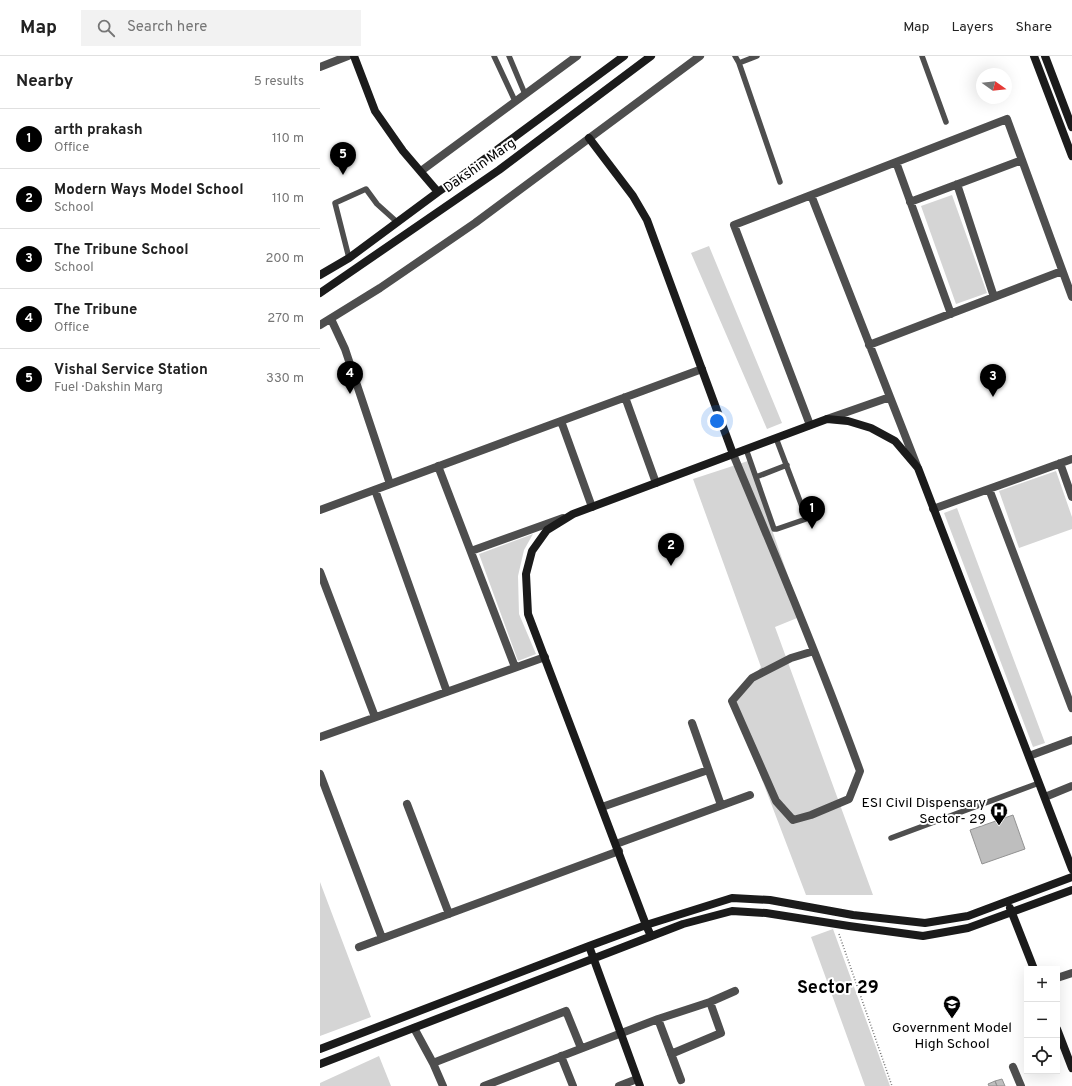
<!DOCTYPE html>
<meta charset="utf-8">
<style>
body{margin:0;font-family:Overpass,sans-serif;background:#f2f2f2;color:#222}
.controls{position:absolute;right:12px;bottom:12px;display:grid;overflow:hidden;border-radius:0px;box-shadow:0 4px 16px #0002}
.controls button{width:36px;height:36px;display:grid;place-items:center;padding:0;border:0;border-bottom:1px solid #e0e0e0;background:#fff;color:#222;font:20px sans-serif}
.compass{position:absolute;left:656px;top:12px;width:36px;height:36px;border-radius:50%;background:#fff;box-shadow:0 4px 16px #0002;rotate:105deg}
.you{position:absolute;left:397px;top:365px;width:14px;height:14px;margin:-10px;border:3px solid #fff;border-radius:50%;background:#1a73e8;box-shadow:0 0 0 6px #1a73e833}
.badge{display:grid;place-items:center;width:26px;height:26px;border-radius:50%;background:#000;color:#fff;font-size:13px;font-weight:700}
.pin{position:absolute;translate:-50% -33px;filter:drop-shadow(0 1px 2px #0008)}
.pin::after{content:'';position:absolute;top:21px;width:14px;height:12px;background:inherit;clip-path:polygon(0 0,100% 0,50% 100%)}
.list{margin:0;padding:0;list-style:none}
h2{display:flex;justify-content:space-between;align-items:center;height:52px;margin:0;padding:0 16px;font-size:17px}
h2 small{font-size:13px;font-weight:400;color:#767676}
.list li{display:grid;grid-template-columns:26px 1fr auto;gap:12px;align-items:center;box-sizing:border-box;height:60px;padding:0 16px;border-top:1px solid #e0e0e0}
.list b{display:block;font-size:15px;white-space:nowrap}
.list p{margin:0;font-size:13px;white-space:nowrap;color:#767676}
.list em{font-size:13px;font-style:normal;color:#767676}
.icon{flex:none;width:22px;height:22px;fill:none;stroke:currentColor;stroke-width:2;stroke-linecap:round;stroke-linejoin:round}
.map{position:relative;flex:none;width:752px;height:1030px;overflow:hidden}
header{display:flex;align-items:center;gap:24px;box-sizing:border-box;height:56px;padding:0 20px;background:#fff;border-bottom:1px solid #e0e0e0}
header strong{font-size:19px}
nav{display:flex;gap:22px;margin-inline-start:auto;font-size:14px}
.search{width:280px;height:36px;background:#f2f2f2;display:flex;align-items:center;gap:10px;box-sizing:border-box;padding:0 14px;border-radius:0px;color:#767676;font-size:15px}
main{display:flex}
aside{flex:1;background:#fff}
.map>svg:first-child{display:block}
</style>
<header>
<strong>Map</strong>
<div class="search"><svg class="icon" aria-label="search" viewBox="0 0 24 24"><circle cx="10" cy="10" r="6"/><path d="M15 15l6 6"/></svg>Search here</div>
<nav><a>Map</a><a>Layers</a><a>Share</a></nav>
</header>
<main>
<aside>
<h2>Nearby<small>5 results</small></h2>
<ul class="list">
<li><span class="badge">1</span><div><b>arth prakash</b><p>Office</p></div><em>110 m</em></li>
<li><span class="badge">2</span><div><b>Modern Ways Model School</b><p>School</p></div><em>110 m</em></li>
<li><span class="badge">3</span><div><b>The Tribune School</b><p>School</p></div><em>200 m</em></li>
<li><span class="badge">4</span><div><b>The Tribune</b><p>Office</p></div><em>270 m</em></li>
<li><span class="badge">5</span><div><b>Vishal Service Station</b><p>Fuel · Dakshin Marg</p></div><em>330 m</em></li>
</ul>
</aside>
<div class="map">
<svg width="752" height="1030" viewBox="0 0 752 1030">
<rect width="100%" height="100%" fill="#fff"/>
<path fill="#d5d5d5" d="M632 139 667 237 636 248 601 150Z
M389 190 462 367 447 373 371 197Z
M428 405 482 560 455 571 553 839H486L412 645 441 611 373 423Z
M736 415 752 461V473L699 492 679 435Z
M637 452 725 687 713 691 624 457Z
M213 478 204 494 198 520 199 558 216 598 198 605 159 498Z
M0 826 51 961 0 980Z
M513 873 570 1030H545L491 881Z
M59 1000 71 1030H0V1027Z"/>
<path fill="#bebebe" stroke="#929292" d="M693 759 705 793 662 808 650 774Z
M682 1023 685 1030H677L675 1025Z
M675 1025 677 1030H669L668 1028Z"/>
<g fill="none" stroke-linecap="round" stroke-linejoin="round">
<path stroke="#707070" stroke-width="1.5" stroke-dasharray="1 2" stroke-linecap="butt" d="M519 878 572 1030"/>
<path stroke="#4e4e4e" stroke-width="5.5" d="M174 0 195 45
M189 0 205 38
M415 0 419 7 460 126
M602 0 626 66
M419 7 437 0
M29 202 15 147 46 133 57 148 77 166
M426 393 454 473H457L486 463V461L456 382
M436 421 467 409
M571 782 719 727"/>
<path stroke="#4e4e4e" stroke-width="8" d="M0 11 28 0
M576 106 631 258
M101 115 257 0
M637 128 674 241
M491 139 597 410
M590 146 702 104
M11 263 25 293 70 428
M0 269 60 232 155 167 380 0
M549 289 742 215
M305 341 336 427
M507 363 570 341
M241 365 272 451
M490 369 414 169 687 63 752 241
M413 398C457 503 501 608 540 715L529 743 491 759 473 764 456 745 412 645 432 622 471 602 494 595
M740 407 752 441
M118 410 195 611
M669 433 752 652
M55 434 127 636
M613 453 752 403
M0 454 382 313
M151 495 243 462
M0 516 55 661
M372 667 401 749
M0 681 225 601
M709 700 752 684
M0 718 62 882
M725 741 752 730
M87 748 129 858
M282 751 388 714
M296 788 430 739
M39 891 299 795
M737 922 752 917
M338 963 361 1024
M94 972 113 1007
M351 998 401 977 390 946
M241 1000 253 1030
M693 1011 701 1030
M123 1030 113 1007 246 955 261 992
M164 1030 338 963 390 946 415 935
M299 1030 317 1023"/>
<path stroke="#1b1b1b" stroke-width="8" d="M34 0 55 55 83 95 118 136
M714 0 752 100
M725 0 752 71
M269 82 313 140 327 164 413 398
M0 219 29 202 118 136 143 119 304 0
M0 237 179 114 331 0
M690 852 714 913
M331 880 326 869 208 558 206 518 212 495 227 474 253 458 507 363 528 365 551 372 575 385 598 412 752 813
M269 890 320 1030
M737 973 752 1012
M0 993 269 890 326 869 412 842 450 844 533 859 605 867 648 860 752 821
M0 1008 363 868 412 855 446 857 529 870 603 880 648 872 752 834"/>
</g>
<defs>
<symbol id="hospital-pin" viewBox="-11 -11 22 30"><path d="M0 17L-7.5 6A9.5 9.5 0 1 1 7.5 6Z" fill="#000" stroke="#fff"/><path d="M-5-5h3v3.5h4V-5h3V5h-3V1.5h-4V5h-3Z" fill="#fff"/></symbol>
<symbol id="school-pin" viewBox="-11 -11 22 30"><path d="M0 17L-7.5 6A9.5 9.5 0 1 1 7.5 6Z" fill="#000" stroke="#fff"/><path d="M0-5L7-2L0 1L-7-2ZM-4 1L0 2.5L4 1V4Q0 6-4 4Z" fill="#fff"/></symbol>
</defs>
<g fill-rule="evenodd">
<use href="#hospital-pin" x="669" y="745" width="20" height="27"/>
<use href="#school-pin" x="622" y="938" width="20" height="27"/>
</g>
<g text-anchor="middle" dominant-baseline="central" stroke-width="4" stroke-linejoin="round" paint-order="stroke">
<g font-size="14" fill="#000" stroke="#fff">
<text transform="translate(160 110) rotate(-35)">Dakshin Marg</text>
</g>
<g font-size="14" fill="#000" stroke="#fff" text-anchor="end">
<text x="666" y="747">ESI Civil Dispensary<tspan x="666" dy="16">Sector- 29</tspan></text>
<text x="632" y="972" text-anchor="middle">Government Model<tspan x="632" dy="16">High School</tspan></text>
</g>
<g font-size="18" font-weight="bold" fill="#000" stroke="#fff">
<text x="518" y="932">Sector 29</text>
</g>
</g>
</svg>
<div class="controls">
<button>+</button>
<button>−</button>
<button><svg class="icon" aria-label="locate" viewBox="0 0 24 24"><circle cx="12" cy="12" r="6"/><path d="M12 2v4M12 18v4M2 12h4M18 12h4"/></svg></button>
</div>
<svg class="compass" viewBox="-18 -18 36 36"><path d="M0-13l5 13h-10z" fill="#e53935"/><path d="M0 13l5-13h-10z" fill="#767676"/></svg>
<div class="you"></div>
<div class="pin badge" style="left:492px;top:473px">1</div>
<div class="pin badge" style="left:351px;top:510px">2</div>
<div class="pin badge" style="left:673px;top:341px">3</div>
<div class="pin badge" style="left:30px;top:338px">4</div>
<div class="pin badge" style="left:23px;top:119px">5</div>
</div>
</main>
